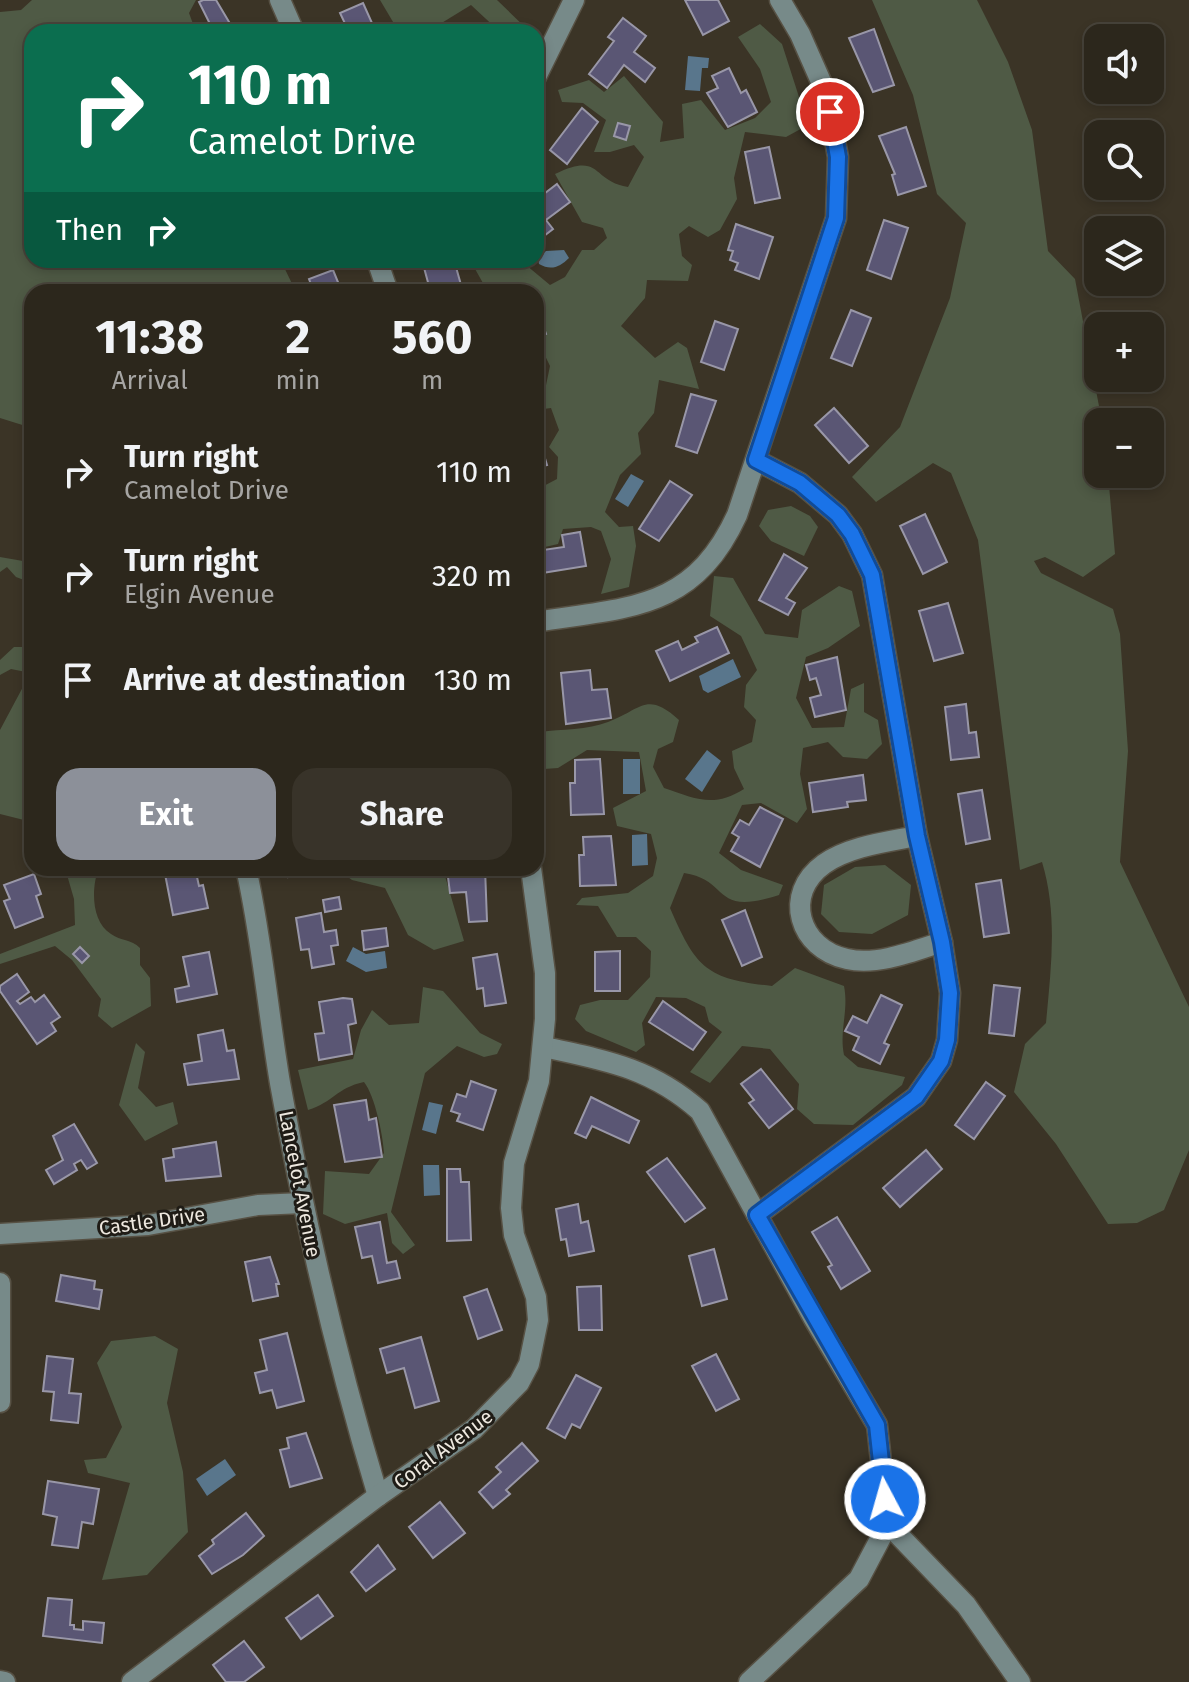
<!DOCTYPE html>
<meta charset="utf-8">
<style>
body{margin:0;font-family:"Fira Sans",sans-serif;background:#383329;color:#f1f3f6;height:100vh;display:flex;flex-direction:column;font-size:30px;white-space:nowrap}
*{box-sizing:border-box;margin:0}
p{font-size:26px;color:#a6a5a3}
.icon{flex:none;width:44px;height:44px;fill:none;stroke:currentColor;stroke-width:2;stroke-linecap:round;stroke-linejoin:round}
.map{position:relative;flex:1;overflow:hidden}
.side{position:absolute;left:24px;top:284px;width:520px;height:592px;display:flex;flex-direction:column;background:#2c271c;border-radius:24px;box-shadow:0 4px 12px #0003,0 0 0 2px #48443b}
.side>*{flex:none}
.hud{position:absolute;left:24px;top:24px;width:520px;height:244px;border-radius:24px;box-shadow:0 4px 12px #0003,0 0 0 2px #48443b;background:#0b6e4f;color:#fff;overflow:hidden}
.fabs{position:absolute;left:1084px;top:24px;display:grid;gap:16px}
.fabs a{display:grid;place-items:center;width:80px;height:80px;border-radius:16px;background:#2c271c;box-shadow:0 4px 12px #0003,0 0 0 2px #48443b;font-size:40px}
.pin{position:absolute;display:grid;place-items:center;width:68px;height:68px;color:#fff;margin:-34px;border:4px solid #fff;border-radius:50%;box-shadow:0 2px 8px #0007}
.me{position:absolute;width:88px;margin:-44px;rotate:354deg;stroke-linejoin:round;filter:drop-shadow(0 0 6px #0008)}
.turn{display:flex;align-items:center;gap:28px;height:168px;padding:0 32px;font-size:36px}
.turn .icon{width:104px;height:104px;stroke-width:2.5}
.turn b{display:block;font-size:56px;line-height:68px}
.then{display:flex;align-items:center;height:76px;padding:0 32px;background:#0003;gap:16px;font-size:30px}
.eta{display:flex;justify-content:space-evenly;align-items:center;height:136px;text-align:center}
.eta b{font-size:48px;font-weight:700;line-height:56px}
.button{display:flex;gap:16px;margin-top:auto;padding:16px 32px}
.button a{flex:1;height:92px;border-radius:24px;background:#8c9099;color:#fff;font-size:32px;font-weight:700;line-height:92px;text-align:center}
.button a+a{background:#383329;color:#f1f3f6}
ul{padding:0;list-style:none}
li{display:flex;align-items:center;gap:24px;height:104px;padding:0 32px}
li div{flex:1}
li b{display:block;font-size:30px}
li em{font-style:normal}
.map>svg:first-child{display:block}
</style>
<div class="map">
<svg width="1189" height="1682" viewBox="0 0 1189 1682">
<rect width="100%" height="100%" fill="#3b3426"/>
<g fill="#4f5a45">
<path d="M32,0H196L189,13L196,32H32V260H323L312,266L283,265L296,292H32V428L0,418V12L21,10Z"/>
<path d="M380,0H497L530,32H500L471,5L440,24L437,32H399Z"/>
<path d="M872,0H977L1008,62L1032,130L1048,251L1075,279L1102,422H1098V474H1108L1115,554L1083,577L1045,557L1034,561L1041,573L1113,609L1120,634L1128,751L1120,862L1189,1007V1150L1164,1210L1137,1223L1108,1224L1056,1144L1014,1092L1025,1044L1046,1023C1051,968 1058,915 1042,862L1020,870L978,540L951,473L933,463L876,502L852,477L900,427L950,298L966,223L937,194L913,95Z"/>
<path d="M760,24L782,44L808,125L786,137L745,132L734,178L737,199L720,230L708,237L689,226L679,234L682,256L692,265L688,281L647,280L645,298L621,326L655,358L678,342L687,348L699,389L659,380L654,413L638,433L641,454L620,475L605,512L619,527L633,526L636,546L629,587L601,594L611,559L601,531L591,527L563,529L558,544L536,549V490L557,479L558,457L549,447L559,430L551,408L536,410V395L545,390L550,366L536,337V292H488L470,260H520L550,285L565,277L582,250H594L607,238L603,228L582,222L555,174C602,151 591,181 628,187L644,157L634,145L610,152H594L606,120L583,103L562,102L558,90L589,80L604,92L624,76L663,122L660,142L684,138L682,104L701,100L725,130L755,118L771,102L760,69L738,37Z"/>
<path d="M791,506L810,516L818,527L804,556L771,541L759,526L768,510Z"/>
<path d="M32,555V583L16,577L7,567L0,572V557L23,561Z"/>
<path d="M714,576L733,578L765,634L798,638L802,610L839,586L852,591L860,626L828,648L806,657L796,698L812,728L844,727L851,689L864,683V712L878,720L882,744L867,759L843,757L828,742L803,748L800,774L807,809L797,823L761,803L742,805L719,853L741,870L783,885L779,895C711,917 731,880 684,873L670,908C696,968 706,979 772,986L795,968L844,986C849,1011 839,1030 844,1055L858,1067L905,1077L902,1085L853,1125L814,1124L797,1109L799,1084L770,1049L742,1046L710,1083L690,1072L722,1032L709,1022L705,1007L686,998L656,997L642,1023L645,1045L636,1052L586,1031L575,1019L580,1005L600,1000H628L650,977L651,951L636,937H617L598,906L576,905L582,898L628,893L653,876L657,858L651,834L617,826L613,808L646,791L639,752L587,750L558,768L544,769L540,732C561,729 588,730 608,722C641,710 646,690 679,720L673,742L658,749L653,767L664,788C696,799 714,808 744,789L734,768L732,751L752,742L756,720L744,707L746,685L757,670L741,636L710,616Z"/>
<path d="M14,647H32V827L24,820L0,814V730L24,685L26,672L11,669L0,675V660Z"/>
<path d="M885,865L911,885L908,915L872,934L839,932L821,914L824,885L855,867Z"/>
<path d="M65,868H99C91,887 91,922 111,934C121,941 131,939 140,948V965L150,978L151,1006L112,1028L98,1016L101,999L72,960L55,946L0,964V954L75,925L74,899Z"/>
<path d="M336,868H448L445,876L464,941L434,950L408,935L385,888L352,880Z"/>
<path d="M423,987L443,991L480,1033L502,1044L497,1054L484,1057L457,1046L425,1073L391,1212L415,1245L403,1254L392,1243L387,1213L345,1224L323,1214L325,1171L369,1174L384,1153C383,1135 375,1096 364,1082C336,1088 334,1102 308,1110L298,1070L353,1059L361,1030L372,1010L389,1025L419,1023Z"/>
<path d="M136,1043L145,1052L138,1088L156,1107L173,1102L178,1124L145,1141L119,1105Z"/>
<path d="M155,1336L178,1349L167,1403L183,1472L188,1532L147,1575L102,1580L130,1483L88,1473L84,1460L106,1458L122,1427L97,1363L111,1341Z"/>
</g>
<g fill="#59768c">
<path d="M688,56L709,58L708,68H702L700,91L685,90Z"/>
<path d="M564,250L569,258C560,267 551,271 539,264L538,259L546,251Z"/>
<path d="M631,474L644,481L628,507L615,499Z"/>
<path d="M733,659L741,677L708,693L703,690L699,676Z"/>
<path d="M707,750L721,761L702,792L685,779Z"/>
<rect x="623" y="759" width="17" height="35"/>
<path d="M647,834L648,865L632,866V835Z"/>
<path d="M353,947L366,954L385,951L387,968L366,972L346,961Z"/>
<path d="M429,1102L443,1105L436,1134L422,1130Z"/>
<path d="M423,1165H439L440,1195L424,1196Z"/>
<path d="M225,1459L236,1475L207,1496L196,1479Z"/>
</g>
<g fill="#5a5674" stroke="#9997a8" stroke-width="2">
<path d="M203,0H216L235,32H214L199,2Z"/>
<path d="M685,0H718L729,21L703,35Z"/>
<path d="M363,3L376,32H349L340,13Z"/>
<path d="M623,18L646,36L634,52L655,68L645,82L624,65L607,88L589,74L614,41L608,37Z"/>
<path d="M874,29L894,85L873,92L849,38Z"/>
<path d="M729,68L741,93L746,90L757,112L728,127L707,93L718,88L712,76Z"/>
<path d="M582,108L598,122L567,164L550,150Z"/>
<path d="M618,123L630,126L626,140L614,136Z"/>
<path d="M906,127L926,186L898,195L892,175L895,174L879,136Z"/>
<path d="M769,147L780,198L755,203L745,152Z"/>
<path d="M557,184L570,202L546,220L553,229L544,236L536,229V200Z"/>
<path d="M884,220L908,228L891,279L867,270Z"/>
<path d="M736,224L773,237L759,279L735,270L738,263L730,260L733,251L728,250Z"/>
<path d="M437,260H454L463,292H438L436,284L429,286L423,264Z"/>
<path d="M333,270L342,292H314L309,279Z"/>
<path d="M851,310L871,318L852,366L831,358Z"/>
<path d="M715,321L738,329L724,370L701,362Z"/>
<path d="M542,322L546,334L537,338L536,324Z"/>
<path d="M691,394L716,401L697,453L676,446Z"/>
<path d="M834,408L868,446L849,463L815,425Z"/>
<path d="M536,428L547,465L536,468Z"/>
<path d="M670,481L692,495L659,541L639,529Z"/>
<path d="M925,514L947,562L923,574L900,526Z"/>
<path d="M580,532L586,566L536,574V551L564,547L562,535Z"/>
<path d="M784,554L807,568L786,598L795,603L788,615L759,600Z"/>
<path d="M948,603L963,653L934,661L919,611Z"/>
<path d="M717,627L729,653L670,681L656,651L678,641L682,650L698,642L695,637Z"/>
<path d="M837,657L846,710L815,717L810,698L821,695L816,678L810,680L806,665Z"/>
<path d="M590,670L592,690L607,689L611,718L566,724L561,673Z"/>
<path d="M966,704L969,733L976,732L979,757L951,760L945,707Z"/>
<path d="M600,759L604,814L571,815L570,783H575V760Z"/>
<path d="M863,775L866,800L847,802L848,807L813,812L809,783Z"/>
<path d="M982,790L990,839L966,844L958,794Z"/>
<path d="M760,807L783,819L760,867L731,851L739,837L732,833L740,820L749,825Z"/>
<path d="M611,836L616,885L580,886L579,855H584L583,837Z"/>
<path d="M195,868L199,886L203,885L208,908L173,915L165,874Z"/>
<path d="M286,868H310L311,873L288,877Z"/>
<path d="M485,868L487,921L469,922L466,892L450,893L447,869Z"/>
<path d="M34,874L41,894L36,896L43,917L15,928L4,901L10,899L4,885Z"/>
<path d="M1001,880L1009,933L984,937L976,884Z"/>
<path d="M339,897L341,909L325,912L323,900Z"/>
<path d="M745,910L762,957L742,966L722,920Z"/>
<path d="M321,913L324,932L336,930L338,945L331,946L334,964L312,968L309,949L301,950L296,918Z"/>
<path d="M386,928L388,946L364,950L362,931Z"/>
<path d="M80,947L89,956L82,963L73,954Z"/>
<path d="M620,951V991H595V952Z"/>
<path d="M209,952L217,994L177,1002L175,989L189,986L183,957Z"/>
<path d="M497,954L506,1003L485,1006L483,988L477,989L473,958Z"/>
<path d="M17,974L29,992L17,1001L20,1004L31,997L35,1002L44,995L60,1017L51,1023L56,1031L37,1044L0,991V986Z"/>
<path d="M994,985L1020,988L1014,1036L989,1033Z"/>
<path d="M881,995L902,1005L884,1043L889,1045L880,1064L853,1050L859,1037L845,1031L853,1016L867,1023Z"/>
<path d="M343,998L352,999L356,1023L348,1025L352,1054L319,1060L315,1034L324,1033L319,1002Z"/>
<path d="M663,1001L706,1032L693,1050L649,1022Z"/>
<path d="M223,1030L227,1051L234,1050L239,1079L188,1085L184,1064L202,1061L198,1035Z"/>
<path d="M761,1069L793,1109L769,1128L749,1103L754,1100L741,1084Z"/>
<path d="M471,1081L496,1090L483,1130L457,1121L460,1114L451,1111L457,1094L466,1097Z"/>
<path d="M986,1082L1005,1096L974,1139L955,1125Z"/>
<path d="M591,1097L639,1121L629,1143L592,1126L586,1138L575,1133Z"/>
<path d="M366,1100L369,1120L376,1118L382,1157L345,1162L334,1105Z"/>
<path d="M74,1124L97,1163L87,1169L81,1160L74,1164L77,1170L54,1184L46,1170L63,1160L53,1136Z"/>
<path d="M216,1142L221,1176L166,1181L163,1159L174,1157L173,1149Z"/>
<path d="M926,1150L942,1169L900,1207L883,1188Z"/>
<path d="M667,1158L705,1208L685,1222L647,1172Z"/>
<path d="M447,1169H460L461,1182H469L471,1240L447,1241Z"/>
<path d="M578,1204L581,1223L588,1221L594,1251L569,1256L566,1239L561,1240L556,1209Z"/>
<path d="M837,1217L870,1271L841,1289L828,1267L832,1265L812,1232Z"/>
<path d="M380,1222L387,1263L396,1261L400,1278L378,1283L372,1256L362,1258L355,1227Z"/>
<path d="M714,1249L727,1299L702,1306L689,1256Z"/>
<path d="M270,1257L279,1284H276L278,1296L253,1301L245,1262Z"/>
<path d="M61,1275L95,1281L94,1289L102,1290L99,1309L56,1301Z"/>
<path d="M601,1286L602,1330H579L577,1287Z"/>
<path d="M487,1289L502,1330L478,1339L464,1297Z"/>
<path d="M287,1333L304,1401L277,1408L272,1390L260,1393L255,1373L267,1370L260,1340Z"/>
<path d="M421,1337L439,1401L415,1408L404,1368L387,1373L380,1349Z"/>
<path d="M716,1354L739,1399L716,1411L692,1366Z"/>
<path d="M47,1356L73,1359L69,1393L81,1394L78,1423L51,1420L54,1392L43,1391Z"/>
<path d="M576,1375L601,1388L580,1428L572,1424L565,1438L547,1428Z"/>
<path d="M306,1433L322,1478L290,1487L280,1450L289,1448L287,1438Z"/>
<path d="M522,1443L538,1461L506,1490L510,1494L493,1508L479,1492L501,1472L496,1467Z"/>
<path d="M48,1481L99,1489L93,1524L82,1522L78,1548L52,1545L57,1517L43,1514Z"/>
<path d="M440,1502L465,1533L433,1558L409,1527Z"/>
<path d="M246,1513L264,1536L243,1555L212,1574L199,1556L214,1544L212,1540Z"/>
<path d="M378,1545L395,1569L366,1591L351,1572Z"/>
<path d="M318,1595L333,1616L301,1639L286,1618Z"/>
<path d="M48,1598L72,1600L70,1625H74V1629L83,1630V1621L104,1623L102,1643L43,1636Z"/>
<path d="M244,1641L264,1667L244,1682H226L213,1665Z"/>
</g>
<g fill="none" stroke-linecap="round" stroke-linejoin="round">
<g stroke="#575144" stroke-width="23">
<g id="minor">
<path d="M280,0L294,32"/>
<path d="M536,77L574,0"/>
<path d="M377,260L388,292"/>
<path d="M756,460L800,483L838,515L852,534L872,575L917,836L942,942L950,993L947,1040L941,1061L916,1097L757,1215"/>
<path d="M536,622C628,607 693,611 737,515L836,218L838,157L826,93L800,34L780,0"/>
<path d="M917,836C887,842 850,846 824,864C782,894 799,949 847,959C877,966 914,951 942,942"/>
<path d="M246,868C262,939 268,1012 280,1083C305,1223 337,1360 378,1496"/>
<path d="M544,1047C605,1060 652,1068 700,1111L814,1319L877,1425L888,1524L859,1579L749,1682"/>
<path d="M0,1234L148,1225L258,1205L303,1203"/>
<path d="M0,1283V1402"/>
<path d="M888,1524L966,1605L1020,1682"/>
<path d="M0,1681L5,1682"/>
<path d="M132,1682L378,1496L474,1429L519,1383L529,1364L538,1320L536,1297L514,1235L511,1208L514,1163L539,1081L545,1019V973L531,868"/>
</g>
</g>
<use href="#minor" stroke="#778a89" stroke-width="20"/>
</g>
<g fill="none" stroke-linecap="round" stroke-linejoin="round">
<g stroke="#114b97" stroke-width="20">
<path id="route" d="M830,112L838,157L836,218L756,460L800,483L838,515L852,534L872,575L917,836L942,942L950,993L947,1040L941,1061L916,1097L757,1215L877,1425L885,1499"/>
</g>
<use href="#route" stroke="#1a73e8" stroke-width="14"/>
</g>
<g text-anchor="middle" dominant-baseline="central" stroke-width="6" stroke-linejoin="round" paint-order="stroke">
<g font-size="20" fill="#ede8df" stroke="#1f1c16">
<text transform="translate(300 1184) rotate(79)">Lancelot Avenue</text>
<text transform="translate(152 1221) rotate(-8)">Castle Drive</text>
<text transform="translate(443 1449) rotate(-37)">Coral Avenue</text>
</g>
</g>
</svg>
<div class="fabs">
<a><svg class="icon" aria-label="sound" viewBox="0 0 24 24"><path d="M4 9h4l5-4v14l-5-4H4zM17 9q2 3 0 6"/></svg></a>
<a><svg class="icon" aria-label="search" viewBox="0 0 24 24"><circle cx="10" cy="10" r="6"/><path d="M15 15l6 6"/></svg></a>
<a><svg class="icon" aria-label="layers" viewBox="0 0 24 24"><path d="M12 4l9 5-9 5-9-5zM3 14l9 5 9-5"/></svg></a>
<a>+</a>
<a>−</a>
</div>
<div class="pin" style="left:830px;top:112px;background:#d93025"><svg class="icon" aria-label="arrive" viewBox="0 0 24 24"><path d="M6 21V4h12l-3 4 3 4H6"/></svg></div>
<svg class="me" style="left:885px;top:1499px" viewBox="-20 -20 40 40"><circle r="17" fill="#1a73e8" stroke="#fff" stroke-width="3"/><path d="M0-11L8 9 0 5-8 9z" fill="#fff"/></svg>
<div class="hud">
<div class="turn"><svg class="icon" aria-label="right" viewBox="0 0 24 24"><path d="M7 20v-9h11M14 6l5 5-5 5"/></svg><div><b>110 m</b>Camelot Drive</div></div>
<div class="then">Then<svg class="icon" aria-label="right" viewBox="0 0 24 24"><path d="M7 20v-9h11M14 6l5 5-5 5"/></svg></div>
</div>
<section class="side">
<div class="eta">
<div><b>11:38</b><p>Arrival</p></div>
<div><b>2</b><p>min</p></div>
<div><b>560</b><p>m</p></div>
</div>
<ul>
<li><svg class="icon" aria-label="right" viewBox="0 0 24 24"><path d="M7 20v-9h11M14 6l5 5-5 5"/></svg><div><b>Turn right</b><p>Camelot Drive</p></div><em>110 m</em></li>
<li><svg class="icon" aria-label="right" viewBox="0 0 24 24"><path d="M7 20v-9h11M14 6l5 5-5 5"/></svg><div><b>Turn right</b><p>Elgin Avenue</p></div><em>320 m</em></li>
<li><svg class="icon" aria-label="arrive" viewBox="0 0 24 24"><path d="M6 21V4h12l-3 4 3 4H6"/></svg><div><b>Arrive at destination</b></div><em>130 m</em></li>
</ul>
<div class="button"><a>Exit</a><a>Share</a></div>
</section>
</div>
